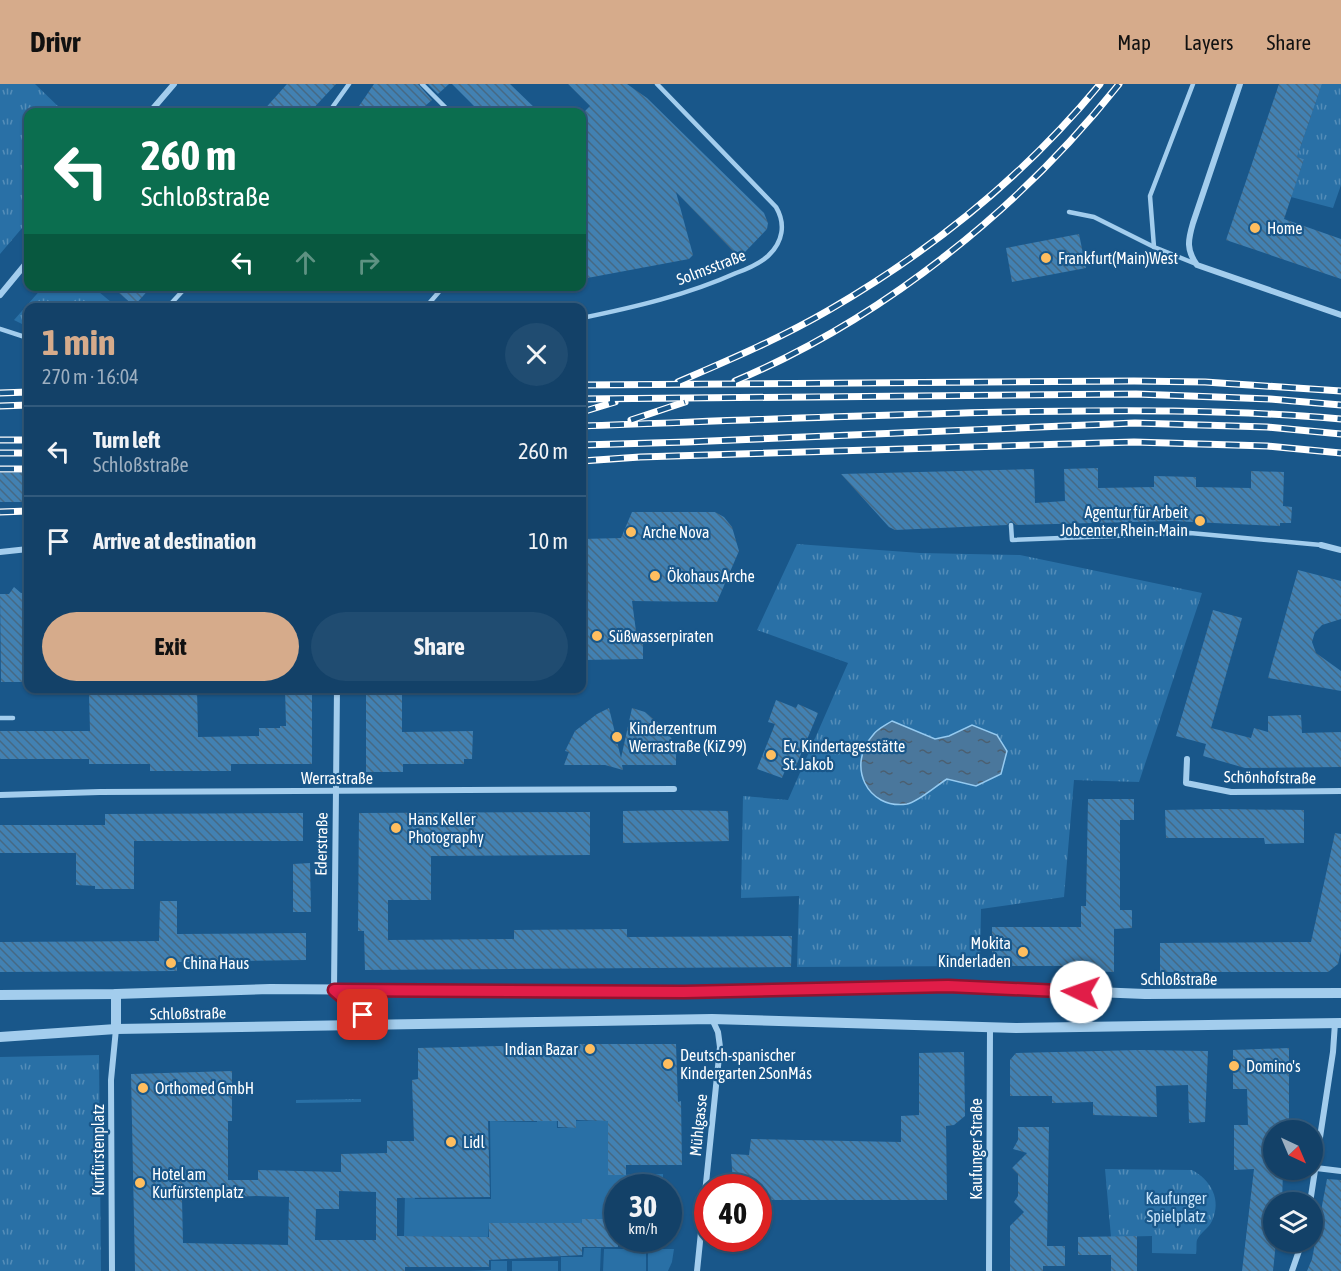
<!DOCTYPE html>
<meta charset="utf-8">
<style>
body{margin:0;font-family:"Asap Condensed",sans-serif;background:#204c71;color:#f1f3f6;height:100vh;display:flex;flex-direction:column;font-size:22px;white-space:nowrap}
*{box-sizing:border-box;margin:0}
p{font-size:20px;color:#9dafc0}
.icon{flex:none;width:33px;height:33px;fill:none;stroke:currentColor;stroke-width:2;stroke-linecap:round;stroke-linejoin:round}
.map{position:relative;flex:1;overflow:hidden}
.panel{position:absolute;left:24px;top:219px;width:562px;height:390px;display:flex;flex-direction:column;background:#134168;border-radius:12px;box-shadow:0 2px 4px #0004,0 0 0 2px #325a7c}
.panel>*{flex:none}
.top-card{position:absolute;left:24px;top:24px;width:562px;height:183px;border-radius:12px;box-shadow:0 2px 4px #0004,0 0 0 2px #325a7c;background:#0b6e4f;color:#fff;overflow:hidden}
.needle{width:39px;rotate:136deg}
.buttons{position:absolute;left:1263px;top:1036px;display:grid;gap:12px}
.buttons a{display:grid;place-items:center;width:60px;height:60px;border-radius:50%;background:#134168;box-shadow:0 2px 4px #0004,0 0 0 2px #325a7c;font-size:30px}
.speed{position:absolute;left:604px;top:1090px;display:flex;gap:12px;font-size:30px;font-weight:700;text-align:center}
.speed>*{display:grid;place-content:center;width:78px;height:78px;border-radius:50%;background:#134168;box-shadow:0 2px 4px #0004,0 0 0 2px #325a7c;line-height:1}
.speed small{font-size:15px;font-weight:400}
.speed .limit{border:9px solid #d22;background:#fff;color:#111}
.pin{position:absolute;display:grid;place-items:center;width:51px;height:51px;color:#fff;margin:-26px;border-radius:12px;box-shadow:0 3px 9px #0006}
.me{position:absolute;width:66px;margin:-33px;rotate:273deg;stroke-linejoin:round;filter:drop-shadow(0 0 4px #0008)}
.turn{display:flex;align-items:center;gap:21px;height:126px;padding:0 18px;font-size:27px}
.turn .icon{width:78px;height:78px;stroke-width:2.5}
.turn b{display:block;font-size:42px;line-height:51px}
.lanes{display:flex;align-items:center;height:57px;padding:0 18px;background:#0003;justify-content:center;gap:30px;direction:ltr}
.lanes .off{opacity:.35}
.round{display:grid;place-items:center;flex:none;width:63px;height:63px;border-radius:32px;background:#204c71}
.summary{display:flex;align-items:center;justify-content:space-between;height:102px;padding:0 18px}
h1{font-size:36px;font-weight:700;line-height:45px;color:#d6ab8b}
.cta{display:flex;gap:12px;margin-top:auto;padding:12px 18px}
.cta a{flex:1;height:69px;border-radius:36px;background:#d6ab8b;color:#111;font-size:24px;font-weight:700;line-height:69px;text-align:center}
.cta a+a{background:#204c71;color:#f1f3f6}
ul{padding:0;list-style:none}
li{display:flex;align-items:center;gap:18px;height:90px;padding:0 18px;border-top:2px solid #325a7c}
li div{flex:1}
li b{display:block;font-size:22px}
li em{font-style:normal}
header{display:flex;align-items:center;gap:36px;box-sizing:border-box;height:84px;padding:0 30px;background:#d6ab8b;color:#111}
header strong{font-size:28px}
nav{display:flex;gap:33px;margin-inline-start:auto;font-size:21px}
.map>svg:first-child{display:block}
</style>
<header>
<strong>Drivr</strong>
<nav><a>Map</a><a>Layers</a><a>Share</a></nav>
</header>
<div class="map">
<svg width="1341" height="1187" viewBox="0 0 1341 1187">
<defs>
<pattern id="grass-tufts" width="24" height="20" patternUnits="userSpaceOnUse" patternTransform="scale(1.5)"><rect width="24" height="20" fill="#2970a6"/><path d="M3 7l-1-3M5 7V3M7 7l1-3M15 17l-1-3M17 17v-4M19 17l1-3" fill="none" stroke="#548db8"/></pattern>
<pattern id="water-ripples" width="26" height="14" patternUnits="userSpaceOnUse" patternTransform="scale(1.5)"><rect width="26" height="14" fill="#4a779c"/><path d="M2 4q2-2 4 0t4 0M15 11q2-2 4 0t4 0" fill="none" stroke="#4b5f70"/></pattern>
<pattern id="building-back-hatch" width="6" height="6" patternUnits="userSpaceOnUse" patternTransform="scale(1.5)"><rect width="6" height="6" fill="#4281b2"/><path d="M-1 5l2 2M0 0l6 6M5-1l2 2" fill="none" stroke="#466984"/></pattern>
</defs>
<rect width="100%" height="100%" fill="#19578a"/>
<g fill="url(#grass-tufts)">
<path d="M0,0H35L64,28H28V137L0,170Z"/>
<path d="M1322,0H1341V101L1333,124L1291,113L1304,75L1297,73Z"/>
<path d="M43,203H93L117,223L28,224V243L14,236Z"/>
<path d="M797,460L920,469L1020,471L1202,509L1139,698L1074,696L1064,813L981,825L980,882L797,883L799,812L741,814L743,712L788,716L848,579L757,546Z"/>
<path d="M99,971L101,1187H0V973Z"/>
<path d="M361,1015V1018L296,1019V1016Z"/>
<path d="M1105,1085L1192,1086C1211,1096 1222,1116 1212,1137C1209,1144 1200,1149 1197,1156C1196,1159 1197,1166 1196,1170L1152,1169V1152L1111,1153Z"/>
</g>
<g fill="#2970a6">
<path d="M538,990L556,994L557,1044H576V1037H608V1091L663,1090V1104H618V1135H582V1139L489,1140L488,1153L404,1152L405,1109H414L415,1115H491L490,1037L537,1038Z"/>
<path d="M584,1164H601L600,1187H561V1173H583Z"/>
<path d="M604,1165H646V1187H603Z"/>
<path d="M648,1165H674L672,1178L668,1187H648Z"/>
<path d="M491,1177H507V1187H468L491,1186Z"/>
<rect x="512" y="1177" width="46" height="10"/>
</g>
<path fill="url(#water-ripples)" stroke="#95caf0" stroke-width="1.5" d="M892,637L935,655L949,652L972,641L997,651L1007,667L1001,690L976,702L947,695C937,701 918,718 907,720C867,726 846,681 873,651C877,645 886,641 892,637Z"/>
<g fill="url(#building-back-hatch)" fill-rule="evenodd">
<path d="M287,0H336L310,28H262Z"/>
<path d="M374,0H418L432,16L418,28H355Z"/>
<path d="M428,0H449L438,10Z"/>
<path d="M452,0H510L539,28H480Z"/>
<path d="M568,0H627L647,14L764,129L768,139L767,145L745,168H734L676,108L693,171L689,175L582,195V30L590,22Z"/>
<path d="M1279,0H1322L1297,73L1304,75L1284,135L1341,155V195L1226,156Z"/>
<path d="M1079,150L1086,184L1012,198L1006,164Z"/>
<path d="M111,202H152L134,222Z"/>
<path d="M1098,384V404L1154,403V392L1196,393V403L1251,404V387L1284,388L1283,422L1292,423L1291,439H1280V442L1172,437L1016,441L1011,437L1007,441L895,446L889,443L841,390L1034,385L1035,419L1065,417L1064,385Z"/>
<rect x="0" y="389" width="28" height="29"/>
<path d="M632,428H715L724,433L732,443L739,467L717,518L632,517L636,547H643V575L582,576V455L621,454Z"/>
<path d="M1298,486L1341,497V535L1322,541L1315,548L1312,558L1316,569L1341,587V607L1268,594Z"/>
<path d="M14,503L21,509H28V598H1L0,510H9Z"/>
<path d="M1213,526L1242,534L1211,644L1251,654L1254,644L1268,648V632L1301,631L1302,649L1341,648V683L1245,684L1203,672L1206,660L1176,652Z"/>
<path d="M129,604H197L198,653L259,652V644H280V642H286L285,604H312V680H231V687H150V680H89V675H0V647H90L89,611L129,610Z"/>
<path d="M366,604H402V648L473,647L472,675H464V680H403V688H366Z"/>
<path d="M776,616L796,624L798,620L818,629L796,682L788,679L782,694L757,685L775,640L768,638Z"/>
<path d="M609,624L621,674L632,624L645,628L664,644L672,655L676,667V681H622L623,686L605,681H564L569,668L565,667L575,647L597,630Z"/>
<path d="M1088,715H1134V736H1120V826H1132V844L1114,845V888L1081,887V882H992V843H1081V822H1086Z"/>
<path d="M1216,725L1304,726V759L1265,760L1264,754H1166L1165,726Z"/>
<path d="M677,726L728,727L729,757L623,759V727Z"/>
<path d="M590,728V771L431,772V816H388V856L514,855V846L627,845V853L792,852L791,883L365,886L364,847H358L359,729Z"/>
<path d="M303,729V757H134V805H95V802L76,801V769H0V741H105V730Z"/>
<path d="M1335,749L1341,750V867L1338,880L1328,888H1160V859L1311,858Z"/>
<path d="M310,779L311,828H293V780Z"/>
<path d="M160,817H177V850L306,849V876L177,878V887L0,888V858L159,857Z"/>
<path d="M575,960H676L678,1018L681,1017L682,1081H626V1091H608V1037L576,1036V1044L558,1043V1037H488L490,1113L397,1114V1152L489,1153V1139H582V1135H618V1163H582V1171L489,1176V1183H405V1187H135L131,990L232,987V1037H228V1096H258V1086L341,1088V1070L387,1069V1057H414L412,996L418,995V964ZM339,1107L376,1108V1156H315L316,1125H339ZM257,1112L289,1113L288,1161L183,1159L182,1115Z"/>
<path d="M1289,964V1047H1274V1086H1283L1282,1119H1274V1158H1276L1273,1187H1242L1254,1085L1234,1086V1041H1248L1247,1005H1233V966Z"/>
<path d="M1139,966L1208,967L1205,1038L1189,1039L1188,1001L1156,1002L1157,1033L1093,1031V1018L1052,1019V1012H1010V976L1016,969Z"/>
<path d="M964,968L965,1032L954,1041L946,1042L947,1116H759V1104H750L749,1097L733,1098L731,1070L749,1071L751,1055L901,1058V1032L919,1031V969Z"/>
<path d="M1018,1043H1049L1047,1162H1065V1182H1043V1187H1010V1142L1024,1128L1014,1118L1018,1112V1090L1012,1084L1027,1069L1013,1065L1018,1056Z"/>
<path d="M1327,1095L1341,1096V1187H1307L1312,1175Z"/>
<path d="M1137,1152V1187H1111V1171H1078V1153Z"/>
</g>
<g fill="none" stroke-linecap="round" stroke-linejoin="round">
<g stroke="#a3cded" stroke-width="4.5">
<path d="M422,0L450,28"/>
<path d="M1193,0L1150,112L1154,163L1196,180"/>
<path d="M329,28L349,0"/>
<path d="M1069,128L1094,133L1154,163"/>
<path d="M167,224L187,202"/>
<path d="M425,224L444,202"/>
<path d="M582,234C635,223 687,211 736,189C747,185 759,180 768,172C783,158 786,140 776,123L657,0"/>
<path d="M0,245L28,254"/>
<path d="M1011,441L1012,456L1190,449L1321,461"/>
<path d="M0,634H13"/>
</g>
<g stroke="#a3cded" stroke-width="6">
<path d="M1240,0L1193,139C1188,156 1186,166 1197,181L1341,231"/>
<path d="M150,28L174,0"/>
<path d="M0,211L28,177"/>
<path d="M1321,461L1341,466"/>
<path d="M0,468L28,465"/>
<path d="M337,604L334,906L374,939"/>
<path d="M1187,675L1186,699L1231,708L1341,707"/>
<path d="M0,711L100,708L674,705"/>
<path d="M1316,1084L1341,1087"/>
<path d="M1310,1119L1333,968L1335,939"/>
<path d="M112,1187L111,996L116,945"/>
<path d="M697,1187L720,963L718,948L712,935"/>
<path d="M989,1187L990,944"/>
<path d="M1292,1187L1302,1158"/>
</g>
<g stroke="#a3cded" stroke-width="10">
<path d="M0,911L116,910L270,905L684,908L948,902L1145,910L1341,909"/>
<path d="M116,945V910"/>
<path d="M0,953L116,945L712,935L1016,944L1341,939"/>
</g>
<g stroke="#fff" stroke-width="7">
<g id="rail">
<path d="M735,297C882,235 1020,125 1119,0"/>
<path d="M678,298C729,276 781,254 829,226C931,167 1025,91 1100,0"/>
<path d="M582,301L1134,297L1205,298L1341,307"/>
<path d="M0,309L28,308"/>
<path d="M582,315L1136,310L1270,315L1341,321"/>
<path d="M0,322L28,321"/>
<path d="M582,328L615,318"/>
<path d="M631,336L685,318"/>
<path d="M582,342C723,337 864,331 1005,328C1117,326 1229,325 1341,335"/>
<path d="M0,356H28"/>
<path d="M582,361L687,358L1135,339L1267,343L1341,350"/>
<path d="M0,369H28"/>
<path d="M582,377L640,373L1134,358L1267,362L1341,369"/>
<path d="M0,385H28"/>
<path d="M0,428L28,427"/>
</g>
</g>
<use href="#rail" stroke="#19578a" stroke-width="4.5" stroke-dasharray="14" stroke-linecap="butt"/>
</g>
<g fill="none" stroke-linecap="round" stroke-linejoin="round">
<g stroke="#92132f" stroke-width="15">
<path id="route" d="M363,931L334,906L684,908L948,902L1081,908"/>
</g>
<use href="#route" stroke="#e11d48" stroke-width="10"/>
</g>
<g fill="#ffbe5f" stroke="#19578a" stroke-width="2">
<circle cx="1255" cy="144" r="6"/>
<circle cx="1046" cy="174" r="6"/>
<circle cx="1200" cy="437" r="6"/>
<circle cx="631" cy="448" r="6"/>
<circle cx="655" cy="492" r="6"/>
<circle cx="597" cy="552" r="6"/>
<circle cx="617" cy="653" r="6"/>
<circle cx="771" cy="671" r="6"/>
<circle cx="396" cy="744" r="6"/>
<circle cx="1023" cy="868" r="6"/>
<circle cx="171" cy="879" r="6"/>
<circle cx="590" cy="965" r="6"/>
<circle cx="668" cy="980" r="6"/>
<circle cx="1234" cy="982" r="6"/>
<circle cx="143" cy="1004" r="6"/>
<circle cx="451" cy="1058" r="6"/>
<circle cx="140" cy="1099" r="6"/>
</g>
<g text-anchor="middle" dominant-baseline="central" stroke-width="4.5" stroke-linejoin="round" paint-order="stroke">
<g font-size="16" fill="#fff" stroke="#19578a" text-anchor="start">
<text x="1267" y="144">Home</text>
<text x="1058" y="174">Frankfurt(Main)West</text>
<text x="1188" y="428" text-anchor="end">Agentur für Arbeit<tspan x="1188" dy="18">Jobcenter Rhein-Main</tspan></text>
<text x="643" y="448">Arche Nova</text>
<text x="667" y="492">Ökohaus Arche</text>
<text x="609" y="552">Süßwasserpiraten</text>
<text x="629" y="644">Kinderzentrum<tspan x="629" dy="18">Werrastraße (KiZ 99)</tspan></text>
<text x="783" y="662">Ev. Kindertagesstätte<tspan x="783" dy="18">St. Jakob</tspan></text>
<text x="408" y="735">Hans Keller<tspan x="408" dy="18">Photography</tspan></text>
<text x="1011" y="859" text-anchor="end">Mokita<tspan x="1011" dy="18">Kinderladen</tspan></text>
<text x="183" y="879">China Haus</text>
<text x="578" y="965" text-anchor="end">Indian Bazar</text>
<text x="680" y="971">Deutsch-spanischer<tspan x="680" dy="18">Kindergarten 2SonMás</tspan></text>
<text x="1246" y="982">Domino's</text>
<text x="155" y="1004">Orthomed GmbH</text>
<text x="463" y="1058">Lidl</text>
<text x="152" y="1090">Hotel am<tspan x="152" dy="18">Kurfürstenplatz</tspan></text>
</g>
<g font-size="16" fill="#fff" stroke="#19578a">
<text transform="translate(711 183) rotate(-21)">Solmsstraße</text>
<text transform="translate(1270 693) rotate(1)">Schönhofstraße</text>
<text x="337" y="694">Werrastraße</text>
<text transform="translate(321 760) rotate(-89)">Ederstraße</text>
<text x="1179" y="895">Schloßstraße</text>
<text transform="translate(188 929) rotate(-1)">Schloßstraße</text>
<text transform="translate(698 1041) rotate(-84)">Mühlgasse</text>
<text transform="translate(976 1065) rotate(-90)">Kaufunger Straße</text>
<text transform="translate(98 1066) rotate(-90)">Kurfürstenplatz</text>
</g>
<g font-size="16" fill="#c8e4fa" stroke="#19578a">
<text x="1176" y="1114">Kaufunger<tspan x="1176" dy="18">Spielplatz</tspan></text>
</g>
</g>
</svg>
<div class="buttons">
<a><svg class="needle" viewBox="-14 -14 28 28"><path d="M0-13l5 13h-10z" fill="#e53935"/><path d="M0 13l5-13h-10z" fill="#9dafc0"/></svg></a>
<a><svg class="icon" aria-label="layers" viewBox="0 0 24 24"><path d="M12 4l9 5-9 5-9-5zM3 14l9 5 9-5"/></svg></a>
</div>
<div class="speed"><div>30<small>km/h</small></div><div class="limit">40</div></div>
<div class="pin" style="left:363px;top:931px;background:#d93025"><svg class="icon" aria-label="arrive" viewBox="0 0 24 24"><path d="M6 21V4h12l-3 4 3 4H6"/></svg></div>
<svg class="me" style="left:1081px;top:908px" viewBox="-20 -20 40 40"><circle r="19" fill="#fff"/><path d="M0-13L10 11 0 6-10 11z" fill="#e11d48"/></svg>
<div class="top-card">
<div class="turn"><svg class="icon" aria-label="left" viewBox="0 0 24 24"><path d="M17 20v-9H6M10 6l-5 5 5 5"/></svg><div><b>260 m</b>Schloßstraße</div></div>
<div class="lanes"><svg class="icon" aria-label="left" viewBox="0 0 24 24"><path d="M17 20v-9H6M10 6l-5 5 5 5"/></svg><svg class="icon off" aria-label="ahead" viewBox="0 0 24 24"><path d="M12 20V5M6 11l6-6 6 6"/></svg><svg class="icon off" aria-label="right" viewBox="0 0 24 24"><path d="M7 20v-9h11M14 6l5 5-5 5"/></svg></div>
</div>
<section class="panel">
<div class="summary"><div><h1>1 min</h1><p>270 m · 16:04</p></div><a class="round"><svg class="icon" aria-label="close" viewBox="0 0 24 24"><path d="M6 6l12 12M18 6L6 18"/></svg></a></div>
<ul>
<li><svg class="icon" aria-label="left" viewBox="0 0 24 24"><path d="M17 20v-9H6M10 6l-5 5 5 5"/></svg><div><b>Turn left</b><p>Schloßstraße</p></div><em>260 m</em></li>
<li><svg class="icon" aria-label="arrive" viewBox="0 0 24 24"><path d="M6 21V4h12l-3 4 3 4H6"/></svg><div><b>Arrive at destination</b></div><em>10 m</em></li>
</ul>
<div class="cta"><a>Exit</a><a>Share</a></div>
</section>
</div>
